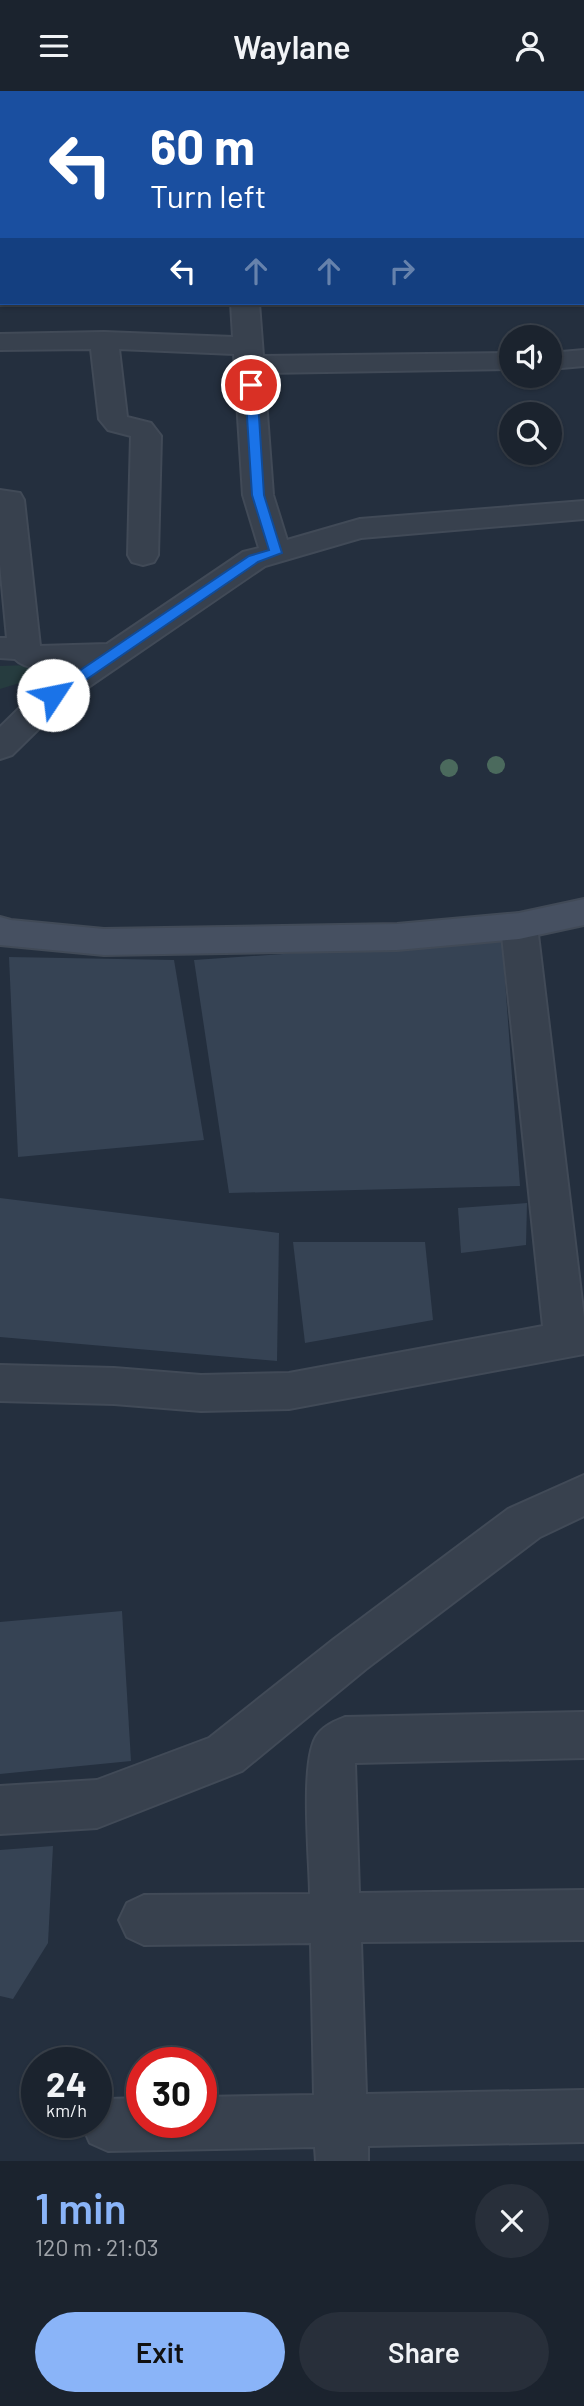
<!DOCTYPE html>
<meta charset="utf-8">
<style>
body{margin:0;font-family:Barlow,sans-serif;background:#282f3a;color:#f1f3f6;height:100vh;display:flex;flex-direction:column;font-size:26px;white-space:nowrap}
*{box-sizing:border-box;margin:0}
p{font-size:23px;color:#a0a4aa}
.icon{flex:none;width:38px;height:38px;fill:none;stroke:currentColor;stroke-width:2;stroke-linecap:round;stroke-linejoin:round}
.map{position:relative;height:2070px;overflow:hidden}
.drawer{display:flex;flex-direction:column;background:#1b232e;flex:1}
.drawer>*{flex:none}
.guide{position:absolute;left:0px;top:0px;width:584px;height:214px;box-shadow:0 2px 5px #0004,0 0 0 2px #39404a;background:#1a4fa0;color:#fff;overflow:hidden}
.buttons{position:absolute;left:499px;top:234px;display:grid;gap:14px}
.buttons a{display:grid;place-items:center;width:63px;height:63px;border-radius:50%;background:#1b232e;box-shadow:0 2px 5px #0004,0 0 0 2px #39404a;font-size:35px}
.speed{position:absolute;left:21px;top:1956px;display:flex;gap:14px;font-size:35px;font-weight:700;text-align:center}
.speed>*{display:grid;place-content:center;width:91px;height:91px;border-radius:50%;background:#1b232e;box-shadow:0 2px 5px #0004,0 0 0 2px #39404a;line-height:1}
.speed small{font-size:18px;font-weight:400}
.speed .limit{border:10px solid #d22;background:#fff;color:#111}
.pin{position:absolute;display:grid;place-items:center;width:60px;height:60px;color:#fff;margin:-30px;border:4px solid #fff;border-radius:50%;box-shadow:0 2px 7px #0007}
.me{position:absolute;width:77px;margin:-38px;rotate:56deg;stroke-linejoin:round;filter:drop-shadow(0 0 5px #0008)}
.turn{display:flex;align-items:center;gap:24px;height:147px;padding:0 35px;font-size:32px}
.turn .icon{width:91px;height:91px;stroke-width:2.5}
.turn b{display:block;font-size:49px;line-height:60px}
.lanes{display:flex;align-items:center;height:66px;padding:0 35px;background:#0003;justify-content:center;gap:35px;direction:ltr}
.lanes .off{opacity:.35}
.round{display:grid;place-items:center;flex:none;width:74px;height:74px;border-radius:37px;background:#282f3a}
.summary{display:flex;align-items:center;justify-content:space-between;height:119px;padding:0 35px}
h1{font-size:42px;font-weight:600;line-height:52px;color:#8ab4f8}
.button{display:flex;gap:14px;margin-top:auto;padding:14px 35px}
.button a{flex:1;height:80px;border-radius:42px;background:#8ab4f8;color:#111;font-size:28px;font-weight:600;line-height:80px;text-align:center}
.button a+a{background:#282f3a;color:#f1f3f6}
header{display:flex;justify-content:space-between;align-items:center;height:91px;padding:0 35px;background:#1b232e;font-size:32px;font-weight:600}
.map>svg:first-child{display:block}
</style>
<header><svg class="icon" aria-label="menu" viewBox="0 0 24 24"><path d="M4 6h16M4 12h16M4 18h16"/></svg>Waylane<svg class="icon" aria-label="person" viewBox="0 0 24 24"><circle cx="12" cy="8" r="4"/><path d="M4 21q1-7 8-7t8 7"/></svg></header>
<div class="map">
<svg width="584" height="2070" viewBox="0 0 584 2070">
<rect width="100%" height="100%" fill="#242f3e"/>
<path fill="#263c3f" d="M84,572L0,598V575Z"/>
<g fill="#364354">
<path d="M502,848L520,1095L229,1102L194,869Z"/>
<path d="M9,866L174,869L204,1049L18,1066Z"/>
<path d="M0,1107L279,1142L277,1270L0,1246Z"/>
<path d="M527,1112L526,1154L461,1162L458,1117Z"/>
<path d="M293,1151H425L433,1229L305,1252Z"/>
<path d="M122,1520L131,1670L0,1683V1531Z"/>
<path d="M53,1755L48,1852L13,1908L0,1905V1759Z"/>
</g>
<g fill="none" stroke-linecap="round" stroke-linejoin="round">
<g stroke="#414a57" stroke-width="4">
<g id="street">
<rect x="230" y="0" width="24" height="2"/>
<rect x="583" y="23" width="1" height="14"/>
<rect x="583" y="124" width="1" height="16"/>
<path d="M231,212H259L263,265L511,262V278L264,282L273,404L287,449L360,428L584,410V428L361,447L265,475L65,612L12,664L0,668V636L41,596L73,575C55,576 29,582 15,568L0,567V547H7L0,473V399L20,402L24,409L40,555L107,553L243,461L259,457L243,404L234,263L119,258L127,326L151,332L161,345L158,464L154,471L143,474L132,471L128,464L131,345L108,339L99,328L91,258L0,259V243L104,241L233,246Z"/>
<path d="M584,259V275L550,278V262Z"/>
<path d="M519,822L532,826L537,835L584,1227V1263L289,1318L201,1320L114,1313L0,1310V1274L114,1277L201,1284L289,1282L543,1235L501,835L506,826Z"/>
<path d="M584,1384V1425L540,1446L366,1578L242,1680L97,1737L0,1743V1695L97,1689L209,1647L334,1548L508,1418Z"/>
<path d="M584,1621V1667L355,1672L359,1802L584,1799V1849L361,1851L366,2003L584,1999V2051L368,2055V2070H316L315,2056L108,2060L90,2052L82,2034L96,2032V2013L108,2008L142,2007V2032H201V2006L314,2004L311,1852L144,1854L127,1846L119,1829L127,1812L144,1804L310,1803C310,1770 299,1665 318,1643C325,1634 335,1630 345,1626Z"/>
</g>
</g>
<g stroke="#414a57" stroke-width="4">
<path id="secondary" d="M584,808V834L519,848L397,859L104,864L0,854V826L11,829L104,838L397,833L519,822Z"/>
</g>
<use href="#street" fill="#38414e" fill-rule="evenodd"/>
<use href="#secondary" fill="#465061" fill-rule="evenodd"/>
</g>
<g fill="#4b6a5d">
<circle cx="496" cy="674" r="9"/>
<circle cx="449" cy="677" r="9"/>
</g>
<path fill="#1a73e8" stroke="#114b97" stroke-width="2" d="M251,291L257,294L264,404L282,462L258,471L58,608H48V601L249,465L269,459L252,404L245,294Z"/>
</svg>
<div class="buttons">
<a><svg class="icon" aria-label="sound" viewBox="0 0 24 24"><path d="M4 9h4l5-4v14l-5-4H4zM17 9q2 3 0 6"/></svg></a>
<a><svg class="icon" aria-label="search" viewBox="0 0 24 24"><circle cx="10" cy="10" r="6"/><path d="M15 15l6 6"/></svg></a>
</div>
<div class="speed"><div>24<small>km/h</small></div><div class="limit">30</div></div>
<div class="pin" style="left:251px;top:294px;background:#d93025"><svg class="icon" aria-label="arrive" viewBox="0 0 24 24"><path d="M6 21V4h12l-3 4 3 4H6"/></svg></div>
<svg class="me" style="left:53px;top:604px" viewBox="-20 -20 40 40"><circle r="19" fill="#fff"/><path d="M0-13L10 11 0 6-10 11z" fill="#1a73e8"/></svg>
<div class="guide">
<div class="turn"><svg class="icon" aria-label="left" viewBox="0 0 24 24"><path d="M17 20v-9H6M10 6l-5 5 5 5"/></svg><div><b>60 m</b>Turn left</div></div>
<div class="lanes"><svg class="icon" aria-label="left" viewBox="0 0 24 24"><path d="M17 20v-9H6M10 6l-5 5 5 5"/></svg><svg class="icon off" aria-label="ahead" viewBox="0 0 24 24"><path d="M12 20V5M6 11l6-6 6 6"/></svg><svg class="icon off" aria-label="ahead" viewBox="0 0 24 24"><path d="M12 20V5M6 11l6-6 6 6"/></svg><svg class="icon off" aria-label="right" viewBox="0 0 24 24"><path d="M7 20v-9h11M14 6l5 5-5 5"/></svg></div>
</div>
</div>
<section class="drawer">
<div class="summary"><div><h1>1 min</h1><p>120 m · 21:03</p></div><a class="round"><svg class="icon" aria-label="close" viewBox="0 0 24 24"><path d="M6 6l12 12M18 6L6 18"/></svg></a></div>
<div class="button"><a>Exit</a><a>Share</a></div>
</section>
